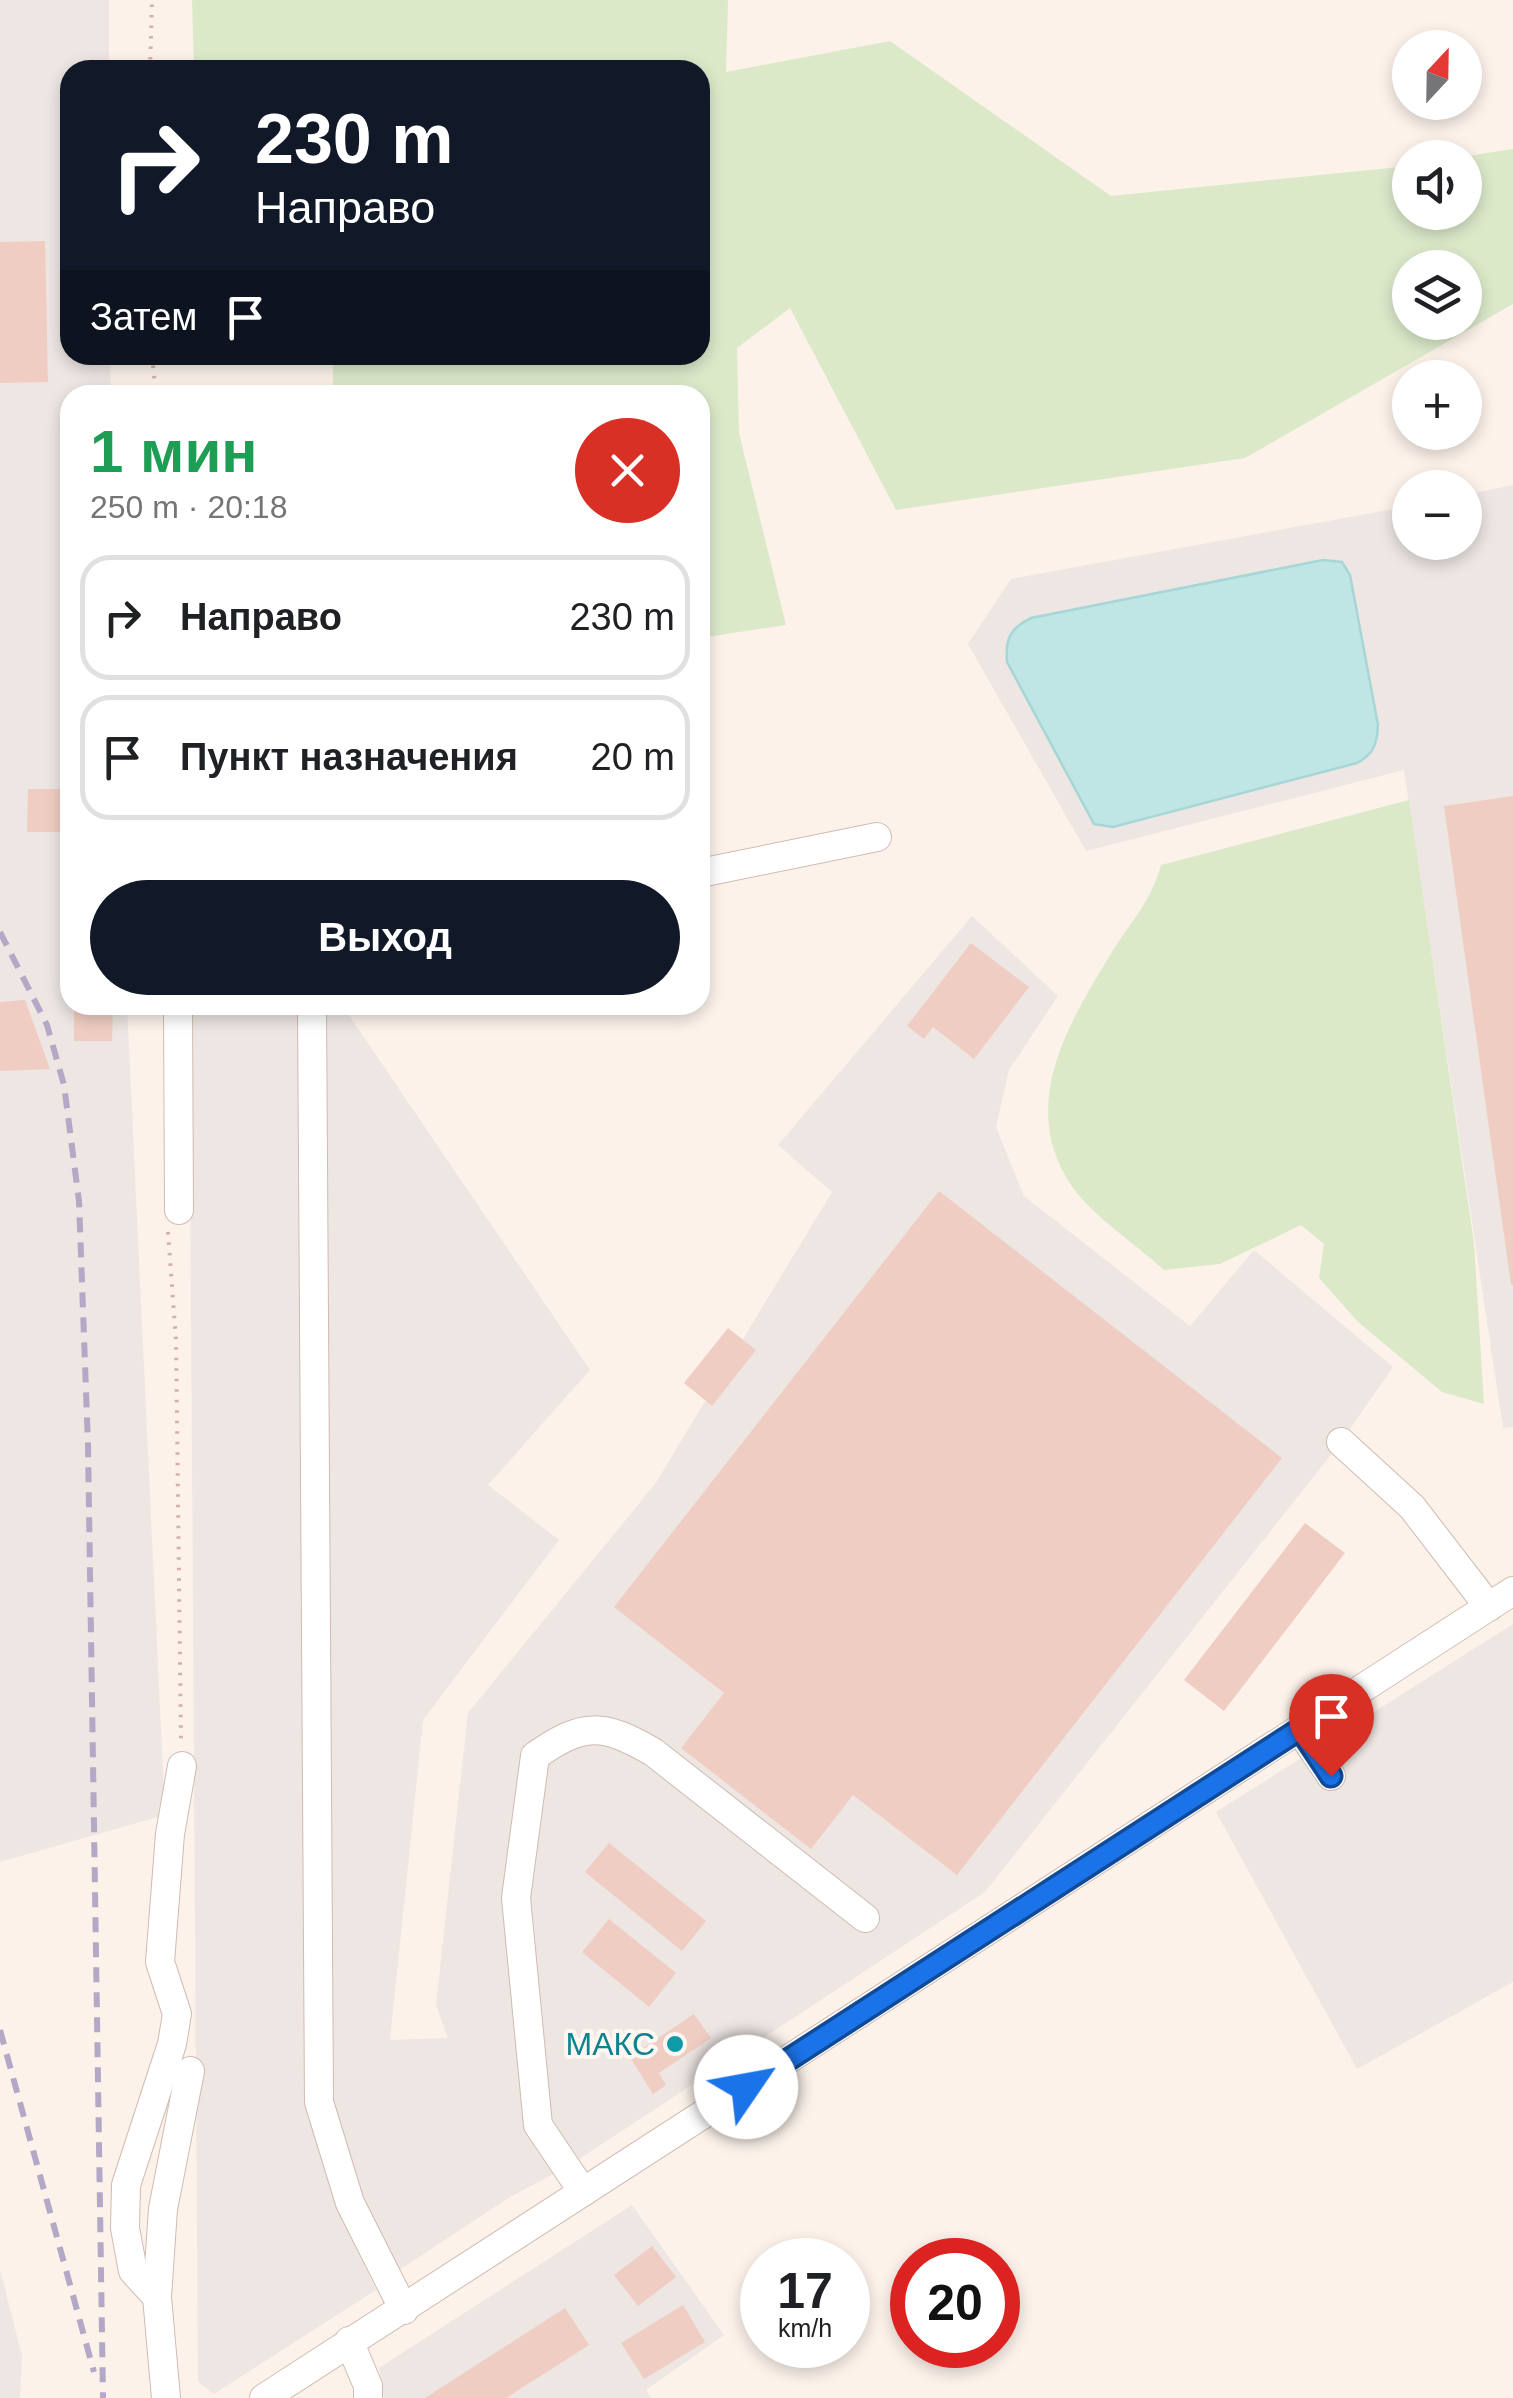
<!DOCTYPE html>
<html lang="ru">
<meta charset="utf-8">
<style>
body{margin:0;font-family:Arial,sans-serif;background:#f2f2f2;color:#202124;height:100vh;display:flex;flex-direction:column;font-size:38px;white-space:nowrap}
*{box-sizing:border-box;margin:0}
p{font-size:32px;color:#757577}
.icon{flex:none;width:55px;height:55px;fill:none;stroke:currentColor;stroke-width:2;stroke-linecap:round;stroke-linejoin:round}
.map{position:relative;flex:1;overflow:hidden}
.side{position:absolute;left:60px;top:385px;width:650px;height:630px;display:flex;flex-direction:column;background:#fff;border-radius:30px;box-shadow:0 5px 15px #0003}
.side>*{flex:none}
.banner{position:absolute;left:60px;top:60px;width:650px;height:305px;border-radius:30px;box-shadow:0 5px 15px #0003;background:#111827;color:#fff;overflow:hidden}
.needle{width:65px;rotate:22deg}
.fabs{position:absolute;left:1392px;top:30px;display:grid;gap:20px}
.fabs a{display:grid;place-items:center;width:90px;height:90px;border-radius:50%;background:#fff;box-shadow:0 5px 15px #0003;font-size:50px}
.speed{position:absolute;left:740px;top:2238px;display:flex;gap:20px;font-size:50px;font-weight:700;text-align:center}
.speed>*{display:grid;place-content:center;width:130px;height:130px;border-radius:50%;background:#fff;box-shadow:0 5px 15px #0003;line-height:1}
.speed small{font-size:25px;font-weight:400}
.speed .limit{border:15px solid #d22;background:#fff;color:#111}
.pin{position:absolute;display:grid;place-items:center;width:85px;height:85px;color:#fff;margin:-102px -42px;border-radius:50% 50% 50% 0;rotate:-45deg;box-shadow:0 0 10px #0007}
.pin .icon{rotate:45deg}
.me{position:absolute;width:110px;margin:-55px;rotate:57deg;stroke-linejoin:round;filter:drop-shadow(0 0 8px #0008)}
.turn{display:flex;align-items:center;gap:35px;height:210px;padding:0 30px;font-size:45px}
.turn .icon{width:130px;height:130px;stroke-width:2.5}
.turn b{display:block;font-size:70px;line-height:85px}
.then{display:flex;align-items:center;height:95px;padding:0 30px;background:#0003;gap:20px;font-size:38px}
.round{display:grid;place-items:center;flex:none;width:105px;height:105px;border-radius:52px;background:#f2f2f2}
.head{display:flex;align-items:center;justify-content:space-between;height:170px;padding:0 30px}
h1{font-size:60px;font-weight:700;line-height:75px;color:#1e9e55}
.primary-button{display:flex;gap:20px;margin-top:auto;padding:20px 30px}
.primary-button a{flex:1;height:115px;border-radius:60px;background:#111827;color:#fff;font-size:40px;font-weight:700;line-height:115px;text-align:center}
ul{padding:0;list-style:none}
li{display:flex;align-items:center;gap:30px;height:125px;margin:0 20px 15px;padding:0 10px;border:5px solid #e0e0e0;border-radius:30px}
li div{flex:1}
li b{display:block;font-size:38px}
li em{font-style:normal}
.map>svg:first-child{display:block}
</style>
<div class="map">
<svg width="1513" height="2398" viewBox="0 0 1513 2398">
<rect width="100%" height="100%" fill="#fcf2ea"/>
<g fill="#ede6e3">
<path d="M0,0H109V70H70V355H110L111,395H70V1005H127L165,1815L0,1862Z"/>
<path d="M1513,485V1427L1503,1428L1404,770L1086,851L968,644L1011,579L1410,506V542H1465V495Z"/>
<path d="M972,916L1058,996L1009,1070L996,1127L1024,1196L1190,1326L1254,1250L1393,1367L1341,1442L985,1892L567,2167L510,2197L399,2270L356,2186L334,2110L327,1977L322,1005H342L590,1370L488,1485L559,1540L423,1720L390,2040L448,2038L436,2005L468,1713L655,1484L832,1192L778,1145Z"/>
<path d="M189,1005H302L309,2117L333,2197L376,2290L214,2394L198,2382Z"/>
<path d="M1513,1624V1982L1357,2069L1216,1812Z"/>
<path d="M632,2205L724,2335L646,2390L651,2398H384L379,2368Z"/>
<path d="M0,2269L22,2356L20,2398H0Z"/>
</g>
<g fill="#dbe9c9" fill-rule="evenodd">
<path d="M192,0H728L726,72L890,41L1111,196L1410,166V212H1465V158L1461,157L1513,149V304L1245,458L896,510L790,308L737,348L739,433L786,625L700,638V395H333V355H700V70H194ZM1410,268H1465V322H1410Z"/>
<path d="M1409,800L1474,1243L1484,1404L1442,1392L1358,1322L1319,1278L1324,1244L1301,1225L1220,1264L1164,1270C1138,1246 1093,1216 1073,1188C1018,1110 1065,1028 1109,957C1130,921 1149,907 1161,865Z"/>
</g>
<path fill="#bfe5e4" stroke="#a6d6d6" stroke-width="2.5" d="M1323,560L1342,562L1350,575L1378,725C1377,744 1374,754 1357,763L1113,827L1094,824L1007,662C1005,639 1010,628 1031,618Z"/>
<g fill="#f0cdc3">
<path d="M45,241L48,382L0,383V242Z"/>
<path d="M28,789H70V832H27Z"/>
<path d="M1513,796V1285H1511L1444,806Z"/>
<path d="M971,943L1029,987L974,1059L933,1027L924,1039L907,1026Z"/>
<path d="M25,1000L50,1069L0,1071V1002Z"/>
<path d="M74,1005H113L112,1041H74Z"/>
<path d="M939,1191L1282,1458L957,1875L853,1795L811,1849L681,1748L724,1693L614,1607Z"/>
<path d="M728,1328L756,1350L712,1406L684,1383Z"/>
<path d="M1305,1523L1345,1553L1224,1711L1184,1680Z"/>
<path d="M609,1843L706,1921L682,1951L585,1872Z"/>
<path d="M609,1919L676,1973L649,2007L582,1952Z"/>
<path d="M694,2014L711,2038L659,2073L666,2085L653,2094L630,2057Z"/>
<path d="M652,2246L676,2277L638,2306L614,2275Z"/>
<path d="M683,2305L705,2342L644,2379L621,2343Z"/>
<path d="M565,2308L589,2345L506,2398H425Z"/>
</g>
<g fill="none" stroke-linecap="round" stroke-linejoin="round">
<g stroke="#d0bbb2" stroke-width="30">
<g id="minor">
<path d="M700,873L877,837"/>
<path d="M178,1005L179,1210"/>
<path d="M312,1005L319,2102L350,2203L404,2310"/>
<path d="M1341,1442L1412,1507L1489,1607"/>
<path d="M1299,1729L1331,1776"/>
<path d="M583,2192L538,2125L516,1898L535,1756C583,1722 603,1723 653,1752L865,1918"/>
<path d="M157,2297L133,2271L125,2228L126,2185L172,2044L177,2014L160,1962L170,1834L182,1766"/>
<path d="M349,2341L368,2386V2398"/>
<path d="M166,2398L157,2297L163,2209L190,2071"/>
<path d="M264,2398L1513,1591"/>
</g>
</g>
<g stroke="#d5b0a6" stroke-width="4" stroke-dasharray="2.5 8" stroke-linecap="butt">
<path d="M150,70L152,0"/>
<path d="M152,355L156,395"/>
<path d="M168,1232L176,1340L181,1742"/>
</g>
<use href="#minor" stroke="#fff" stroke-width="28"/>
<g stroke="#b3a8c6" stroke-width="6" stroke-dasharray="15 10" stroke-linecap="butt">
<path d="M0,932L47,1025L64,1085L79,1201L88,1445L103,2398"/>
<path d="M0,2030L94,2372"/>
</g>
</g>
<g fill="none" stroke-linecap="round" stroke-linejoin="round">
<g stroke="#114b97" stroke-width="25">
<path id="route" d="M746,2087L1300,1729L1331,1776"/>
</g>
<use href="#route" stroke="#1a73e8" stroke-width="18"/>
</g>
<circle fill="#0f9aa8" stroke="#fef7f1" stroke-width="4" cx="675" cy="2044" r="10"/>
<g text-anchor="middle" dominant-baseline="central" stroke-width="8" stroke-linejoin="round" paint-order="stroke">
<g font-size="32" fill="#0d838f" stroke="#fef7f1" text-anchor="end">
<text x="655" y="2044">МАКС</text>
</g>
</g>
</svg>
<div class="fabs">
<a><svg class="needle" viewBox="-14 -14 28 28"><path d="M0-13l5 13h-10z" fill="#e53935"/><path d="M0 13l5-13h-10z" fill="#757577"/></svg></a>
<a><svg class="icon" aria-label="sound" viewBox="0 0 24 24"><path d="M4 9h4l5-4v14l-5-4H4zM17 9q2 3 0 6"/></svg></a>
<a><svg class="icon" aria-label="layers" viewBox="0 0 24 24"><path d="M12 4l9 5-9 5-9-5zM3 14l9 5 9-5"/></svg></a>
<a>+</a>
<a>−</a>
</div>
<div class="speed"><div>17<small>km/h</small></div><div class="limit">20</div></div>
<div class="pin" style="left:1331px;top:1776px;background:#d93025"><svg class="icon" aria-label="arrive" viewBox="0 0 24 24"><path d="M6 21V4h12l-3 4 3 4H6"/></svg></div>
<svg class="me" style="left:746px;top:2087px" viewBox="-20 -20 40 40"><circle r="19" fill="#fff"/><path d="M0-13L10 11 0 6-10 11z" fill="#1a73e8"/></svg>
<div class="banner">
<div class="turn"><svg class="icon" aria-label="right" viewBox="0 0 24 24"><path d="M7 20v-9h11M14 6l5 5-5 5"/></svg><div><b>230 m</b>Направо</div></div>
<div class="then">Затем<svg class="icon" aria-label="arrive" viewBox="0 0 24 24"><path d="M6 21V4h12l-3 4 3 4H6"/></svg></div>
</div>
<section class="side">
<div class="head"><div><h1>1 мин</h1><p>250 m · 20:18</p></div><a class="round" style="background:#d93025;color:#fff"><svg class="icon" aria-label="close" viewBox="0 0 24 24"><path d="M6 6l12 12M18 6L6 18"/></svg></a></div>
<ul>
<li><svg class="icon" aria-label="right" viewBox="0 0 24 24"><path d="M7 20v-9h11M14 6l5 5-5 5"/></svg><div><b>Направо</b></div><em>230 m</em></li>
<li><svg class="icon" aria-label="arrive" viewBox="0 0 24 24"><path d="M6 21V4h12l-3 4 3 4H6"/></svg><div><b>Пункт назначения</b></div><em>20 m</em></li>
</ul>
<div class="primary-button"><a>Выход</a></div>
</section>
</div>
